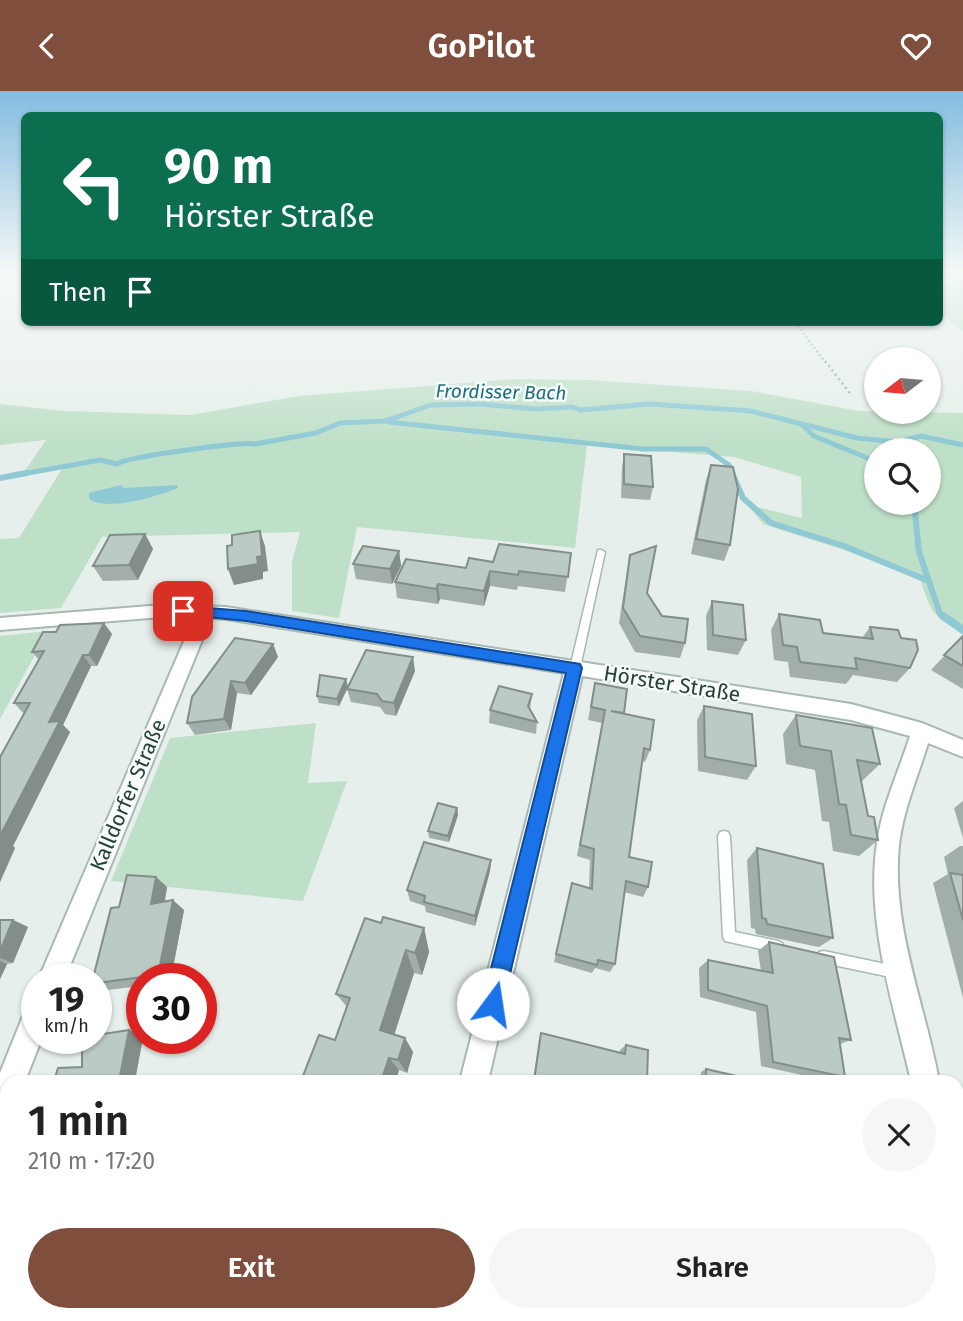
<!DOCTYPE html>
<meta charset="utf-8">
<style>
body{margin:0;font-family:"Fira Sans",sans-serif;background:#f6f6f6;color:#222;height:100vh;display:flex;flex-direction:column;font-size:26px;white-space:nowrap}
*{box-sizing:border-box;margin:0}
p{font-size:23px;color:#767676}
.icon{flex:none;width:38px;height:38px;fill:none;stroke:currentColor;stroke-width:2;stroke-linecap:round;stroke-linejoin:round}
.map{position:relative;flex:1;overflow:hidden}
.panel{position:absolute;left:0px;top:984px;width:964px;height:247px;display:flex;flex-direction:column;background:#fff;border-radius:21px 21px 0 0;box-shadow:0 2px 5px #0004}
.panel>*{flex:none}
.hud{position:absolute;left:21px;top:21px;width:922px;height:214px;border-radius:10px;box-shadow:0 2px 5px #0004;background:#0b6e4f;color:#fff;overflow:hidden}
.needle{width:46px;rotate:254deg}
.fabs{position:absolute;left:864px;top:256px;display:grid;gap:14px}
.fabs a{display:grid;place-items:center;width:77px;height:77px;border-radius:50%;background:#fff;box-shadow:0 2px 5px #0004;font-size:35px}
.speed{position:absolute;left:21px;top:872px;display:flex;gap:14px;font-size:35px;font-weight:700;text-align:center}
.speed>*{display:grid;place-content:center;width:91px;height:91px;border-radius:50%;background:#fff;box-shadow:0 2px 5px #0004;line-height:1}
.speed small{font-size:18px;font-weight:400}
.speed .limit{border:10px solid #d22;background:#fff;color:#111}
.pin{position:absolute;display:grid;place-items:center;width:60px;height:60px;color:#fff;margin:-30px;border-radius:14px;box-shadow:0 4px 10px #0006}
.me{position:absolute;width:77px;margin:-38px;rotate:14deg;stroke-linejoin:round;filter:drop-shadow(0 0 5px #0008)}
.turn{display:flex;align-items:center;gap:24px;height:147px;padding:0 28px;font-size:32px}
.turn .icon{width:91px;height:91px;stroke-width:2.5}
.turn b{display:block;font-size:49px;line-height:60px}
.then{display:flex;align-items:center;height:66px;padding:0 28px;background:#0003;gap:14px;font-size:26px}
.round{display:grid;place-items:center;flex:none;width:74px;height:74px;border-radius:37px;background:#f6f6f6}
.headline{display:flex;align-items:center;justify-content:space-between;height:119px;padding:0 28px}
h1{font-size:42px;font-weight:600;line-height:52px}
.action{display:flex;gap:14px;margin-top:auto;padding:14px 28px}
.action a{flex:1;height:80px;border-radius:42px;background:#804e3d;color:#fff;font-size:28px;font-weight:600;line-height:80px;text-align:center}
.action a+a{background:#f6f6f6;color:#222}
header{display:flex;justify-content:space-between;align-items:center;height:91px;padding:0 28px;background:#804e3d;color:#fff;font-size:32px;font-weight:600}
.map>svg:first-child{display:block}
</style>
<header><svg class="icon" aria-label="back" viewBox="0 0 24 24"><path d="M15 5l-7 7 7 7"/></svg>GoPilot<svg class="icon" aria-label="heart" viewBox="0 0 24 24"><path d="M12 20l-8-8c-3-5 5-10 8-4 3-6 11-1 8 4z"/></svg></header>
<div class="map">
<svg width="963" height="1230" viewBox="0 0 963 1230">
<rect width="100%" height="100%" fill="#e6efeb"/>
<g fill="#bfe0c8" fill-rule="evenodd">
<path d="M963,187V240C940,224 940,221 940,193Z"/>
<path d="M515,288L589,289L751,300L859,320L963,322V540C931,526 931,520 920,488L844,459L763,433L748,414L802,427L801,386L734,366L587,354L575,457L357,436L339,527L292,520V471L300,441L102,446L61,517L0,522V448L19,447L63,376L22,384L46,349L0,354V313L65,320L190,324L299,305ZM877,359H929V411H877ZM143,396L144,407L109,413L89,402Z"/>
<path d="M48,540L0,628V545Z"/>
<path d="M316,632L308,692L347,690L303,810L111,790L170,647Z"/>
</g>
<path fill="#8ec9d4" d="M121,394L124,397L177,394L178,397C158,405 107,421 89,408V402Z"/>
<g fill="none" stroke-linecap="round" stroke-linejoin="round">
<g stroke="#8ec9d4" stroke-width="5">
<path d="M389,331L643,358H706L729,374L733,384"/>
<path d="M800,332L814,345L877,371"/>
<path d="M17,384L100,369L117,373C126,366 243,350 255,353L316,342L340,332L385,330L431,314L480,313L536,318L572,316L580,319L650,313L751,320L857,347L897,351L921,345L963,354"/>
</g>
<g stroke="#8ec9d4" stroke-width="6">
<path d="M732,382L743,407L771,432L844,455L929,490"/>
<path d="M0,387L26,382"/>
<path d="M914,411L919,461L940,523L945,527"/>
</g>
<path stroke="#8ec9d4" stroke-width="8" d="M943,525L963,539"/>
<g stroke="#a8b8b2" stroke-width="3">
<g id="lane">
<path d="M598,459H601L605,461L580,577L575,580L570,577Z"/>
<path d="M724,740L728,741L730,745L735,841L778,850L782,852L784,856L782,860L778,862L725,850L723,846L718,745L720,741Z"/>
<path d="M824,860L895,875L900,876L901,881L900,886L895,887L824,872L819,871L818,866L819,861Z"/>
</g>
</g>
<g stroke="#a8b8b2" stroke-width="4">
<g id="street">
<path d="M162,514L226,516L851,613L922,632L963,649V666L928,652C918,685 903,719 899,754C891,835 925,913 939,990H911C894,915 865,830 877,752C882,715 899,680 910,645L851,629L582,585L488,990H460L564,582L226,528L211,527L65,887H39L194,527L162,526L0,539V527Z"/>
<path d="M37,912V947H42L25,990H7V1031L0,1034V982L27,915Z"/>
<path d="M957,1133L963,1135V1194L957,1191Z"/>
</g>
</g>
<path stroke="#86b3a5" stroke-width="2" stroke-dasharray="2 2.5" stroke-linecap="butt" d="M795,231L826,272"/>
<path stroke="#86b3a5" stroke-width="2.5" stroke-dasharray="2 3.5" stroke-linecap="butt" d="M825,270L852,305"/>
<path stroke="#86b3a5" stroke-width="7" stroke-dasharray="5 9" stroke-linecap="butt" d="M417,1230L418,1223"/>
<use href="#lane" fill="#fff" fill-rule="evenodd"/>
<use href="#street" fill="#fff" fill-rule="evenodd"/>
</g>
<g fill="#a1aea9">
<path d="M624,363L653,396L650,409L621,407L622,376Z"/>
<path d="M711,374L730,454L724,470L691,463L706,389Z"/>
<path d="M145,443L153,458L138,489L103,490L93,475Z"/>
<path d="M399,460L401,475L392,493L356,488L353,473Z"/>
<path d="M571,462L565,501L518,495L517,499L490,495L484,515L440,508L438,513L397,507L395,491L493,471Z"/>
<path d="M630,464L647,502L662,525L685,552L680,567L635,561L619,532L627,480Z"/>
<path d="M712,510L746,549L738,564L707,559L706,525Z"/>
<path d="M779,523L823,542L862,547L870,536L910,577L897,591L853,584L846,593L790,586L788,571L774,569L771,539Z"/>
<path d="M112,543L97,575H91L63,634L70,641L13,755L15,757L0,791V666L24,623L14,612L39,569L32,561Z"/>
<path d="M963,545V598L931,579Z"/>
<path d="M273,553L278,566L251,604L237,602L231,639L195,644L187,632L192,606Z"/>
<path d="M415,580L396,625L385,623L380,616L351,611L347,598Z"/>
<path d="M346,588L348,596L339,615L319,612L317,605Z"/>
<path d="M595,592L623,623L650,659L645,671L642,670L629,766L648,796L643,806L624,801L615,873L610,881L595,877L592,882L554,871L572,792L589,797L590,769L577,765L602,632L588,629Z"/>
<path d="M532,603L530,618L537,631L536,643L489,632L490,619Z"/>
<path d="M704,615L756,675L747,689L698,680L697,629Z"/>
<path d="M796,624L880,673L861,691L868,725L878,749L859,765L833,760L829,731L822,730L815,679L786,673L783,643Z"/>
<path d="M963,710V747L954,717Z"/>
<path d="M457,717L458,724L449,751L429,747L428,740Z"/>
<path d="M960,755H963V907L933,792L948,783L944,766Z"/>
<path d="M757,757L833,847L819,856L756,843L755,838L751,837L747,769Z"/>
<path d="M491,769L490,780L475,835L426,821L425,815L410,810L407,799Z"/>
<path d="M156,786L167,796L165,811L184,819L171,887H142V895L107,899L96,894V887L119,816Z"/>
<path d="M0,829H13L28,836L13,872L7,873L0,888Z"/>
<path d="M381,832L424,837L429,861L422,884L414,882L394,943L405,947L413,961L407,982L399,979L396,990H301L335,949L347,916L336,903Z"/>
<path d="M769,851L851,949L840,953L845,986L829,990L761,975L756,921L700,906L699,877L708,869L761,880L758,860Z"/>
<path d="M541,942L620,962V959L626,954L647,990H533L539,948Z"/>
<path d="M706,978L738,990H701V981Z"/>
</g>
<g fill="#838d89">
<path d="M260,440L265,455L268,480L263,481V488L234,494L228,478Z"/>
<path d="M145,443L153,458L138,489L129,474Z"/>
<path d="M399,460L401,475L392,493L390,478Z"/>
<path d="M490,480V495L484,515V500Z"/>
<path d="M438,493L440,508L438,513L436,498Z"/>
<path d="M104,532L112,543L97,575L89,564Z"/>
<path d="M273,553L278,566L251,604L245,592Z"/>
<path d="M83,564L91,575L63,634L70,641L13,755L15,757L0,791V745L49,631Z"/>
<path d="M413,566L415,580L396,625L394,612Z"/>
<path d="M346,588L348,596L339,615L337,608Z"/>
<path d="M231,590L237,602L231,639L224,628Z"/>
<path d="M457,717L458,724L449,751L448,745Z"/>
<path d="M491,769L490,780L475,835V825Z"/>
<path d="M156,786L167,796L162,822L151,813Z"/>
<path d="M173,809L184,819L171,887H164L158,884Z"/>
<path d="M13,829L28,836L13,872L0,867V860Z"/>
<path d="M424,837L429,861L422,884L415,862Z"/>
<path d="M406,859L414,882L391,954L380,939Z"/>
<path d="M0,870L7,873L0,888Z"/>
<path d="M129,939L142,944V947H143L135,990H119Z"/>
<path d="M405,947L413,961L407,982L398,969Z"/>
<path d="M389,967L399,979L396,990H381Z"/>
<path d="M312,1223H324L322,1230H309Z"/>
</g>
<g fill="#bbcac4" stroke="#838d89" stroke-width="2">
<path d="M624,363L651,365L653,396L624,393Z"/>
<path d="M711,374L733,376L738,398L730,454L696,448Z"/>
<path d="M260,440L262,465L257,466L258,473L228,478L227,455L232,454V444Z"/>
<path d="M145,443L129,474L93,475L110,444Z"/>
<path d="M499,453L571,462L568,486L519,480L518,484L490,480L484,500L438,493L436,498L395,491L406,468L466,477L469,467L493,471Z"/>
<path d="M363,455L399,460L390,478L353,473Z"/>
<path d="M656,455L647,502L662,525L688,528L685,552L640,545L623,517L630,464Z"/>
<path d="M712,510L743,514L746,549L713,544Z"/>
<path d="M779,523L820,529L823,542L873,548L870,536L898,539L901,547L916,549L918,559L910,577L855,567L857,578L800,571L797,556L783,554Z"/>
<path d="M104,532L89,564H83L49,631L60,630L0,745V666L30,612H14L44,560L32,561L43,541H56L60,534Z"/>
<path d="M963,545V575L944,564Z"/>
<path d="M235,547L273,553L245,592L231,590L224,628L187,632L192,606Z"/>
<path d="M366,559L413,566L394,612L382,610L377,603L347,598Z"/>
<path d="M320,584L346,588L337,608L317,605Z"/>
<path d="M595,592L627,598L624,622L611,620L654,629L650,659L644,657L629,766L652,771L648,796L626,790L615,873L598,869L597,874L556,863L572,792L592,798L594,758L580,754L605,619L591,616Z"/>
<path d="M499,595L532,603L528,615L537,631L490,619Z"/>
<path d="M704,615L752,623L756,675L705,666Z"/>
<path d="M796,624L872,637L880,673L857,669L868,725L874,726L878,749L851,744L846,714L839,713L831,660L800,655Z"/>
<path d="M438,712L457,717L448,745L428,740Z"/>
<path d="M424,751L491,769L475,825L424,811L425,805L407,799Z"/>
<path d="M757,757L823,773L833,847L767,833L766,828L762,827Z"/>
<path d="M950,782L963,784V829Z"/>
<path d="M127,784L156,786L151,813L173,809L158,884L96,892V887H93L111,817L119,816Z"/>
<path d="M383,826L424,837L415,862L406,859L380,939L405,947L398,969L389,967L381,990H301L319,944L335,949L350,907L336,903L365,827L381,832Z"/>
<path d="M0,829H13L0,860Z"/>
<path d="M769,851L834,866L851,949L839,947L845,986L773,971L767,915L708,899V869L773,882Z"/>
<path d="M129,939L119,990H54L58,977L82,976V947H96V944Z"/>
<path d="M541,942L625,963L626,954L648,959L647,990H534Z"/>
<path d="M706,978L737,985L738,990H706Z"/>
<path d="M7,1116V1186L0,1187V1142Z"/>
<path d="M217,1223H312L309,1230H215Z"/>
<path d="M771,1223H820V1230H778L771,1227Z"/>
</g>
<linearGradient id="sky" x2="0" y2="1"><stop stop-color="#84bce0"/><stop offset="0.51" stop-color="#f4f8f6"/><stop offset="1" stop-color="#f4f8f6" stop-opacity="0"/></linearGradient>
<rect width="963" height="354" fill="url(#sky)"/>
<path fill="#1a73e8" stroke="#114b97" stroke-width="2" d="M183,515L246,520L580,573L582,577L501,921L493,924L485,921L482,913L566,582L246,530L178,523L176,520Z"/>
<g text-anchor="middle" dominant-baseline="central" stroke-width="5" stroke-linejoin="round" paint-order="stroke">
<g font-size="19" font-style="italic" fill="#1c6f80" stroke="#f7fbf9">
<text transform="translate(501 301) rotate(1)">Frordisser Bach</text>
</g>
<g font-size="21" fill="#24423a" stroke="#f7fbf9">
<text transform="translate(672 593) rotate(9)">Hörster Straße</text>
<text transform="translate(128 704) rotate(-67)">Kalldorfer Straße</text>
</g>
</g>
</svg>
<div class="fabs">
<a><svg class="needle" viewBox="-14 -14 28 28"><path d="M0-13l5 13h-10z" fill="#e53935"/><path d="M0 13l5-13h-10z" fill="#767676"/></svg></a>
<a><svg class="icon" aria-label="search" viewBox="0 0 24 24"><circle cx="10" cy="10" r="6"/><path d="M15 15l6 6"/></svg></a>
</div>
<div class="speed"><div>19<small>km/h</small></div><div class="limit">30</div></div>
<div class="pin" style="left:183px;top:520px;background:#d93025"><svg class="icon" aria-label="arrive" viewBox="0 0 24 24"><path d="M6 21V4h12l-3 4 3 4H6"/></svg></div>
<svg class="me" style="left:493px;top:913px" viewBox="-20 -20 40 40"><circle r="19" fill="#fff"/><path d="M0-13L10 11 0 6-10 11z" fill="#1a73e8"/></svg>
<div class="hud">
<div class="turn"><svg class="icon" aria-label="left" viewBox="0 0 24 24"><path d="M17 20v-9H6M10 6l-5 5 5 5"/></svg><div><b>90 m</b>Hörster Straße</div></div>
<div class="then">Then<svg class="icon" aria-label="arrive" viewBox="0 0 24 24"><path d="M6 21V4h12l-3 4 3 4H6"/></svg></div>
</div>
<section class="panel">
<div class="headline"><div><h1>1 min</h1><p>210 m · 17:20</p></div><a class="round"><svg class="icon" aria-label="close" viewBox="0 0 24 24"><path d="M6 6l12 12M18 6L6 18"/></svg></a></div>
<div class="action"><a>Exit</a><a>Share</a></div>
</section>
</div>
